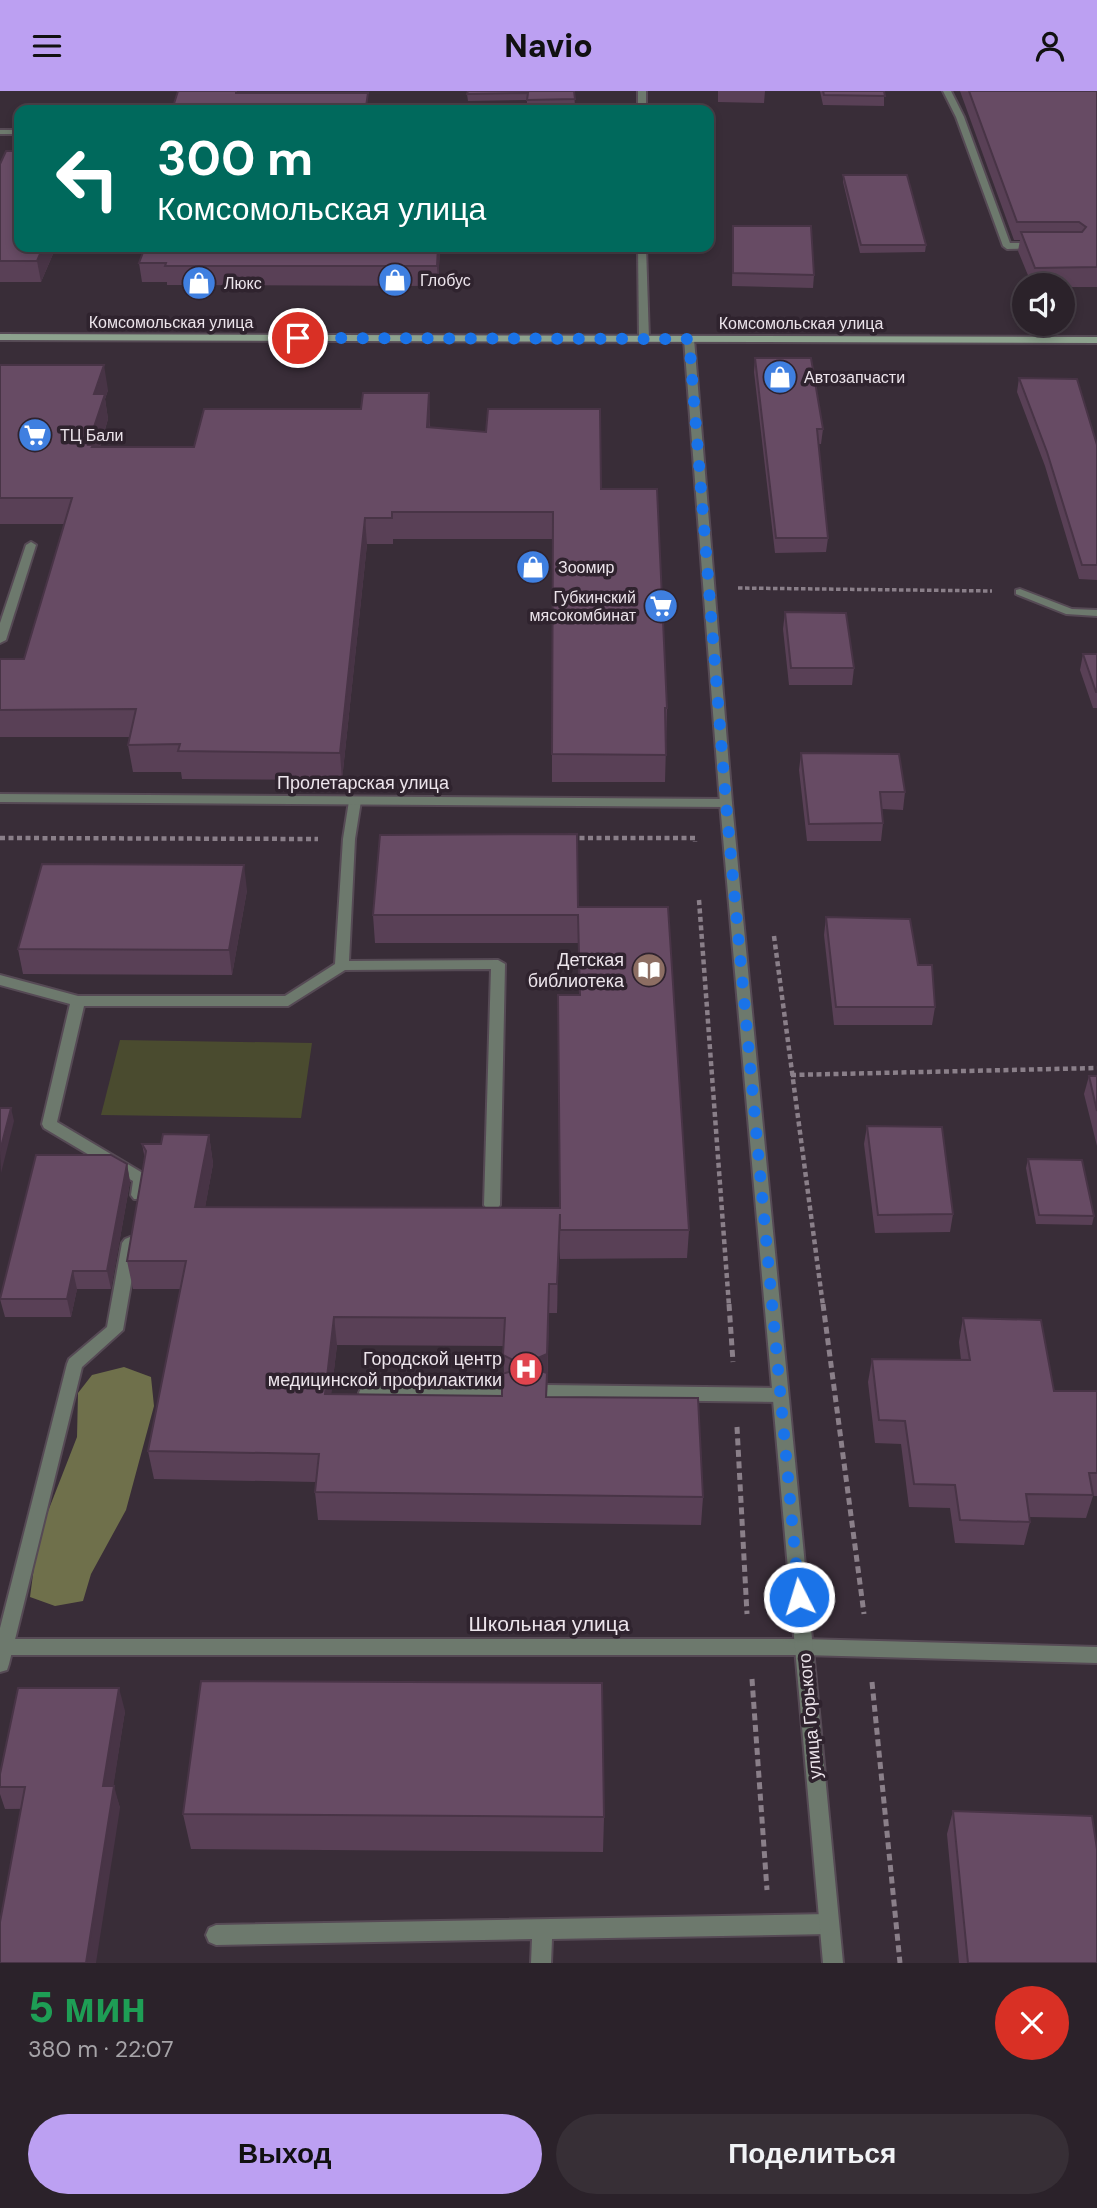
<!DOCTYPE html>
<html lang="ru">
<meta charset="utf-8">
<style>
body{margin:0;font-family:"DM Sans",sans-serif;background:#372f36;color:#f1f3f6;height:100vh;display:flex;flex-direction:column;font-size:26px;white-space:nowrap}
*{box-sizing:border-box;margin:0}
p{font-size:23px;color:#a6a4a8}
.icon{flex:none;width:38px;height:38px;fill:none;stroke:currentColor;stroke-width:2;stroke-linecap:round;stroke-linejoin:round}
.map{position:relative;height:1872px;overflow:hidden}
.panel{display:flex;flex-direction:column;background:#2b222a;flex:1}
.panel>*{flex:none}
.hud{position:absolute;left:14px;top:14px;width:700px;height:147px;border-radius:14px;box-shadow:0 4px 10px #0003,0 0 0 2px #473f47;background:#00695c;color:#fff;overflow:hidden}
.buttons{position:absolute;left:1012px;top:182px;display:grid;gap:14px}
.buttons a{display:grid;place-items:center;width:63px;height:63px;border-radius:50%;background:#2b222a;box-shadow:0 4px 10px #0003,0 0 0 2px #473f47;font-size:35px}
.pin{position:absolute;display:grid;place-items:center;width:60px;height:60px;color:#fff;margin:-30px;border:4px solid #fff;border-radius:50%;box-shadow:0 2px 7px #0007}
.me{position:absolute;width:77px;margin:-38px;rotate:355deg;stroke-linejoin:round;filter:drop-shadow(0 0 5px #0008)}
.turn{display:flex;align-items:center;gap:24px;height:147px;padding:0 28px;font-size:32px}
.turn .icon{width:91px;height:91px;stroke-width:2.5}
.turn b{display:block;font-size:49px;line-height:60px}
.round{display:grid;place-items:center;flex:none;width:74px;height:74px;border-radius:37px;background:#372f36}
.headline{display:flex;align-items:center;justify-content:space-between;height:119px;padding:0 28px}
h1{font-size:42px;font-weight:800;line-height:52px;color:#1e9e55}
.action{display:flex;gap:14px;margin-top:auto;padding:14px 28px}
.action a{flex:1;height:80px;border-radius:42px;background:#bca0f2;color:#111;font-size:28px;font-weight:800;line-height:80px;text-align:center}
.action a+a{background:#372f36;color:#f1f3f6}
header{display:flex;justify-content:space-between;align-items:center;height:91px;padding:0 28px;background:#bca0f2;color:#111;font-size:32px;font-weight:800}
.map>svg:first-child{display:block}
</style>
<header><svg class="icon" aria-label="menu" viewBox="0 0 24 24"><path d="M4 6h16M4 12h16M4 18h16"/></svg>Navio<svg class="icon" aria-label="person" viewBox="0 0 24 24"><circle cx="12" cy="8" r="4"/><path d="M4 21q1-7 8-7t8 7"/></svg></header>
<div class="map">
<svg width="1097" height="1872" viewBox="0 0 1097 1872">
<rect width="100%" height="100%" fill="#392d38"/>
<path fill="#4a4b2f" d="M120,949L312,952L301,1027L101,1024Z"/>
<path fill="#6f704b" d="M124,1276L151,1286L154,1315L126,1419L91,1483L83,1510L55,1515L30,1506L38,1446L77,1346L78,1302L92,1284Z"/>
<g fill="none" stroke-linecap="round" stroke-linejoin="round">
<g stroke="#564a55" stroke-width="4">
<g id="service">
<path d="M943,0H951L964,26L1010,152H1036L1040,155L1039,157L1007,158L1003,155L956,26Z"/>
<rect x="0" y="39" width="19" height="4"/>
<path d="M31,451L36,454L6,549L0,552V532L26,454Z"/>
<path d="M355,706L361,710L355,748L349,870L498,869L505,873L500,1114L497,1118H487L484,1114L491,878L345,879L288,915H84L57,1031L146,1084C150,1091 148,1102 144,1108H134L131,1104L133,1090L44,1037L42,1033L70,913L0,894V884L78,905H285L335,873L343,748L349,710Z"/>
<path d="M130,1146L135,1148L138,1152L123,1239L82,1276L9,1573L7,1579L0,1581V1537L67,1273L69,1268L107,1236L122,1152L125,1148Z"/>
<path d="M547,1294L780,1297L786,1299L788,1304L786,1309L780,1311L547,1308L541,1306L539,1301L541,1296Z"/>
<path d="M367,1295H503L509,1297L511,1302L509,1307L503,1309H367L361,1307L359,1302L361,1297Z"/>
<path d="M804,1548L1097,1556V1572L804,1564L798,1562L795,1556L798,1550Z"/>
<path d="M829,1823L836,1826L839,1833L836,1840L829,1843L552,1848L551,1872H531L532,1848L216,1854L209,1851L206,1844L209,1837L216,1834Z"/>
</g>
</g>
<g stroke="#564a55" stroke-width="4">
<g id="minor">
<rect x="638" y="0" width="8" height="19"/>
<path d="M638,156H646L649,248L644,251L639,248Z"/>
<path d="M1020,498L1072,518L1097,519V525L1066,523L1016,503V499Z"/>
<path d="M0,703L726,708L732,712L726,716L0,711Z"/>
<path d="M0,1548H804L810,1550L813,1556L810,1562L804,1564H0Z"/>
</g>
</g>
<g stroke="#564a55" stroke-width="4">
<path id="tertiary" d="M689,245L694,248L732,712L843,1872H823L720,712L684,248Z"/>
</g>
<g stroke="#564a55" stroke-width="4">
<path id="secondary" d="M0,243L1097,246V252L0,249Z"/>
</g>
<path stroke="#8a7f89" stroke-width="3.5" stroke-dasharray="4.5 2.5" stroke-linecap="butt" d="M738,497L992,500"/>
<g stroke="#8a7f89" stroke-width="4.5" stroke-dasharray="5 3.5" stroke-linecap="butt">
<path d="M0,747L318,748"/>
<path d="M571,747H695V751"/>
<path d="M699,809L729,1215"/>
<path d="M774,845L823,1215"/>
<path d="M791,984L1097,977"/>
</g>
<g stroke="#8a7f89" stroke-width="5" stroke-dasharray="7 4.5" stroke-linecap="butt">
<path d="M729,1213L733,1271"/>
<path d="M823,1213L864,1523"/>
<path d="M737,1336L747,1523"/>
<path d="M752,1588L767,1799"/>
<path d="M872,1591L900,1872"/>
</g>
<use href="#service" fill="#6d796d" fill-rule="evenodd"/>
<use href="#minor" fill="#6d796d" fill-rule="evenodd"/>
<use href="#tertiary" fill="#6d796d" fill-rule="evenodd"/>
<use href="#secondary" fill="#8da28e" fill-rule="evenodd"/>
</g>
<g fill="#594056" fill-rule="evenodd">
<path d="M574,0L575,16H527V9L468,10L467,3Z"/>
<path d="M718,0H765L764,12L718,11Z"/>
<path d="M820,0H884V15L823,14Z"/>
<path d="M960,0H1097V196H1062V194H1032L1018,160L1020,149H1014Z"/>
<path d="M0,73L19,156H56L41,191H0Z"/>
<path d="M843,84L926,154L925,161L860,162L843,91Z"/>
<path d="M733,135L814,184L813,197L732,195Z"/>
<path d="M145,156H440L438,195L167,194V191H142L139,172Z"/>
<path d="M755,267L823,338L821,353H818L828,447L826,461L775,462L754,281Z"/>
<path d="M0,274L108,299L105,308L108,328L100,356H194L429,302L430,336L601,398L667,617L665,691H552V448H393V453H367L342,689L182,688L181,681H133L128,654L130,646H0V568H24L65,433H0Z"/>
<path d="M1019,287L1097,354V489L1079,488L1045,375L1017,301Z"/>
<path d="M785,521L854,577L852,594H789L783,538Z"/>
<path d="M1083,563H1097V617H1093L1080,579Z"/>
<path d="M801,662L905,701L903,719L882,718L883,732L881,750H807L799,679Z"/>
<path d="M247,799L232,884L23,883L18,858Z"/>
<path d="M578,816L689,1139L687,1167L560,1168L559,1152L557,1222H549L547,1306L703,1406L701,1434L318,1429L315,1401L316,1391L154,1388L148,1360L180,1198H133L127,1170L145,1068L142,1053H161L209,1044L213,1073L205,1116L559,1117L579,904L578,852H375L373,824ZM337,1254L503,1255L504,1283L502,1305L331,1303Z"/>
<path d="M826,826L918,874L935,916L932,934H834L824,844Z"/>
<path d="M1089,985H1097V1055L1084,1003Z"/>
<path d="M867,1035L953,1123L950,1141L875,1142L864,1053Z"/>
<path d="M1028,1068L1094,1125L1092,1134L1036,1133L1026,1077Z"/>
<path d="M127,1073L130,1091L111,1198H77L71,1226H5L0,1208Z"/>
<path d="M963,1227L1054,1300H1097V1405H1093L1086,1427L1030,1426V1431L1024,1454L955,1452L950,1417L909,1416L901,1353L875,1352L868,1291L872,1268L961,1269L959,1251Z"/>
<path d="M125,1620L113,1695L120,1717L5,1718L0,1703V1683Z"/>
<path d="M953,1720L1097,1872H959L947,1743Z"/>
<path d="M183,1723L604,1726L603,1761L191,1758Z"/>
</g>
<g fill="#483446">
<path d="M43,156H56L41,191L37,170Z"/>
<path d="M438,156H440L438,195L437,175Z"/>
<path d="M104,274L108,299L105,308L108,328L95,370L88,354L94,303Z"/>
<path d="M429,302L430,327L428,361L427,336Z"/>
<path d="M365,427L367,453L342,689L340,662Z"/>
<path d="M244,774L247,799L232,884L229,859Z"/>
<path d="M11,1017L14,1030L1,1082L0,1060Z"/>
<path d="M209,1044L213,1073L200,1145L195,1116Z"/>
<path d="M127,1073L130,1091L111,1198L107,1180Z"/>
<path d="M560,1123L559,1152L557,1222V1193Z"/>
<path d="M73,1180L77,1198L71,1226L67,1208Z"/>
<path d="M549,1193V1222L547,1292L536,1274L538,1267Z"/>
<path d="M334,1226L337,1254L328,1331L325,1303Z"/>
<path d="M119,1597L125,1620L110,1717L103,1695Z"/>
<path d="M114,1695L120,1717L96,1872H86Z"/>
</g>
<g fill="#674b64" stroke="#483446" stroke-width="2" fill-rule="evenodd">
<path d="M178,0H236V2H368L366,16H379L378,19H172Z"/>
<path d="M468,0H574L575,8L527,9L528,2L467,3Z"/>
<path d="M823,0H884L885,5L824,4Z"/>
<path d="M969,0H1097V176L1035,177L1021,141H1082L1086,136L1079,131H1017Z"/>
<path d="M6,60H19V156H43L37,170H0V73Z"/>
<path d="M843,84H907L926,154H861Z"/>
<path d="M733,135H811L814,184L733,182Z"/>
<path d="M145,156H438L437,175H165L166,172H139Z"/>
<path d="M755,267H811L823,338H817L828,447H776Z"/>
<path d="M0,274H104L94,303H105L88,354H93L92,356H194L204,318H361L363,302H429L427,336L486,341L488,318H600L601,398H657L667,617H665L666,664L552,663L553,421H392V427H365L340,662L178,660L180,653L128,654L136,618L0,619V568H24L72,407H0Z"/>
<path d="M1019,287L1077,288L1097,354V474H1082L1047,361Z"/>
<path d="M785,521L846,522L854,577H791Z"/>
<path d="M1083,563H1097V601H1096Z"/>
<path d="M801,662L899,663L905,701H880L883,732L809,733Z"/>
<path d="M577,743L578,816H668L689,1139H560V1123L557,1193H549L547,1263L538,1267L536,1274L540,1280L547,1282L546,1306L698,1307L703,1406L315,1401L319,1363L148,1360L186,1170H127L146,1060L142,1053H161L163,1043L209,1044L195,1116L560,1117L558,904H580L578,824H373L380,744ZM334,1226L505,1227L503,1264L511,1268L513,1275L509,1281L502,1283V1305L325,1303Z"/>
<path d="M42,773L244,774L229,859L18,858Z"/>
<path d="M826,826L910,828L918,874H932L935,916H836Z"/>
<path d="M1089,985H1097V1020Z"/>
<path d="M0,1017H11L0,1060Z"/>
<path d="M867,1035L942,1036L953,1123L878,1124Z"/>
<path d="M36,1064H111L127,1073L107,1180H73L67,1208H0Z"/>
<path d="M1028,1068L1082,1069L1094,1125L1039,1124Z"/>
<path d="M963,1227L1041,1229L1054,1300H1097V1382H1089L1093,1404L1026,1403L1030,1431L960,1429L955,1394L914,1393L905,1330L879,1329L872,1268L970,1269Z"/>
<path d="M201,1590L602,1592L604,1726L183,1723Z"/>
<path d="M18,1597H119L103,1695H114L86,1872H0V1831L25,1696H0V1683Z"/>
<path d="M953,1720L1092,1725L1097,1758V1872H968Z"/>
</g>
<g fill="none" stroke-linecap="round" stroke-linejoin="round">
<path stroke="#1a73e8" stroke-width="12" stroke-dasharray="0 21.6" d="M298,247L689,248L726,712L799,1506"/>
</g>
<defs>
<g id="shop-disc" transform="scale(1.75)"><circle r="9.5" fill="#3f7fe0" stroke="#2f232e"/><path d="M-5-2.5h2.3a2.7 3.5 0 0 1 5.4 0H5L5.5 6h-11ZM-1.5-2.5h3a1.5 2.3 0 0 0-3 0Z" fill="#fff"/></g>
<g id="supermarket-disc" transform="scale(1.75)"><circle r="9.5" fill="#3f7fe0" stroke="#2f232e"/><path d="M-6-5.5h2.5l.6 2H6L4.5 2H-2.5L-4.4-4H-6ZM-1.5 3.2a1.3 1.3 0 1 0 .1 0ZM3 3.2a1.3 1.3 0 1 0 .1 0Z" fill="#fff"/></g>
<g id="library-disc" transform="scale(1.75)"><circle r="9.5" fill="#8d6e63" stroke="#2f232e"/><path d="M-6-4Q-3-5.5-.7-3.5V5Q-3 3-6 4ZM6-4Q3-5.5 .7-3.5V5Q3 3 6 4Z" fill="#fff"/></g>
<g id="hospital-disc" transform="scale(1.75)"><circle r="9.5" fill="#e0444e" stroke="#2f232e"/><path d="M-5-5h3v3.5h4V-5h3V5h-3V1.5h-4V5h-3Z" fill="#fff"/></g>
</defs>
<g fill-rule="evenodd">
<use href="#shop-disc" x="395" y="189"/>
<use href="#shop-disc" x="199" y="192"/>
<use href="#shop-disc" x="780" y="286"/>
<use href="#supermarket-disc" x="35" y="344"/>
<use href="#shop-disc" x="533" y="476"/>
<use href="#supermarket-disc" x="661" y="515"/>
<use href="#library-disc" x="649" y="879"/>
<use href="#hospital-disc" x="526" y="1278"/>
</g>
<g text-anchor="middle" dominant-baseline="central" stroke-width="7" stroke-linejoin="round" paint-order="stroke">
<g font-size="16" fill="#ece4eb" stroke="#2f232e" text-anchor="start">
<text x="420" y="189">Глобус</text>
<text x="224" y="192">Люкс</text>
<text x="804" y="286">Автозапчасти</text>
<text x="60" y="344">ТЦ Бали</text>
<text x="558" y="476">Зоомир</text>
<text x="636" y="506" text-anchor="end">Губкинский<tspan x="636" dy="18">мясокомбинат</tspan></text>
</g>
<g font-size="16" fill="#ece4eb" stroke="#2f232e">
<text x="171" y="231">Комсомольская улица</text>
<text x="801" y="232">Комсомольская улица</text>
</g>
<g font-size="18" fill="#ece4eb" stroke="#2f232e">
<text x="363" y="692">Пролетарская улица</text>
<text transform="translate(810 1625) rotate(-95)">улица Горького</text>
</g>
<g font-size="18" fill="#ece4eb" stroke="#2f232e" text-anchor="end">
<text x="624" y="869">Детская<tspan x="624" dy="21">библиотека</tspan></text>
<text x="502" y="1268">Городской центр<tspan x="502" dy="21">медицинской профилактики</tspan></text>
</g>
<g font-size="21" fill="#ece4eb" stroke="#2f232e">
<text x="549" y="1533">Школьная улица</text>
</g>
</g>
</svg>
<div class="buttons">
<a><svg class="icon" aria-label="sound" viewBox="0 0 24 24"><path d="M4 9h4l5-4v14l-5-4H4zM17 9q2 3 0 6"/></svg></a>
</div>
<div class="pin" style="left:298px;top:247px;background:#d93025"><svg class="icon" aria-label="arrive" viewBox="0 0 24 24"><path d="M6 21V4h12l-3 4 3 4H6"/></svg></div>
<svg class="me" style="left:799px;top:1506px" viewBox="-20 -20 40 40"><circle r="17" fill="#1a73e8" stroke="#fff" stroke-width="3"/><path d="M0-11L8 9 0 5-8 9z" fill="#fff"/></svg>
<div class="hud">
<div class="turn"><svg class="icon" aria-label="left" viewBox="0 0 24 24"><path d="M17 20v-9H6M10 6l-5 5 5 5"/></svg><div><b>300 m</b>Комсомольская улица</div></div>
</div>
</div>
<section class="panel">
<div class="headline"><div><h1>5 мин</h1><p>380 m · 22:07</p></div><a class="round" style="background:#d93025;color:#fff"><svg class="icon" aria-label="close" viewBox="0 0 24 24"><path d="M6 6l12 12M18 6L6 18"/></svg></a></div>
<div class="action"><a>Выход</a><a>Поделиться</a></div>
</section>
